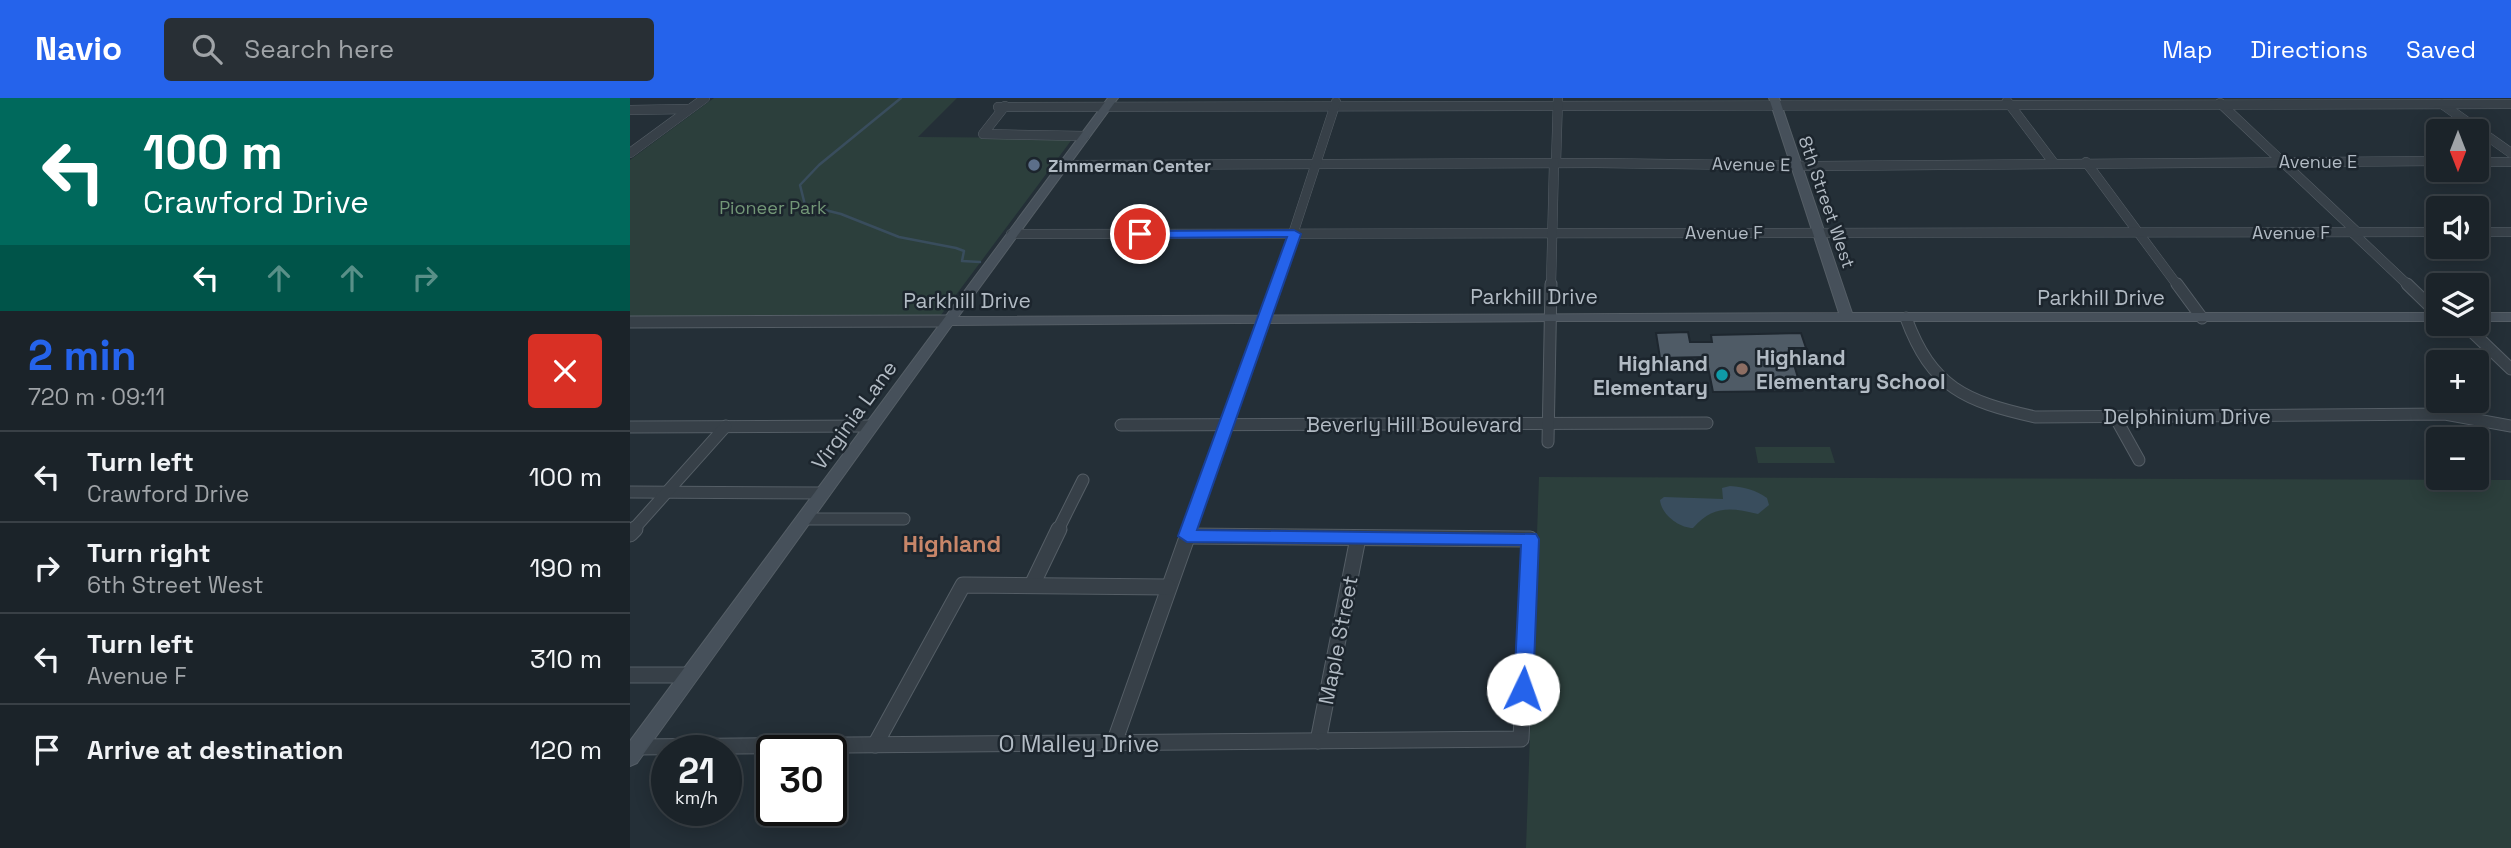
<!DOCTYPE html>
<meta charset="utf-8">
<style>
body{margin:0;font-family:"Space Grotesk",sans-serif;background:#282f35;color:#f1f3f6;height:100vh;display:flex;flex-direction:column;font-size:26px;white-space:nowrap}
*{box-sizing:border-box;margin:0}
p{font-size:23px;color:#a0a4a8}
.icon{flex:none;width:38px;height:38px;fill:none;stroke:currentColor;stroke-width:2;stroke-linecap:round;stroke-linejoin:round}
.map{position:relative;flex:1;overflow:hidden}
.drawer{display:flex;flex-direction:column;background:#1b2329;width:630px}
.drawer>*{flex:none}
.guide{background:#00695c;color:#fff;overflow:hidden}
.needle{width:46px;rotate:180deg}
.tools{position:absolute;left:1796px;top:21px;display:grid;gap:14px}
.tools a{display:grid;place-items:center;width:63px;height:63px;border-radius:7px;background:#1b2329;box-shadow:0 4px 18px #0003,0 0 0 2px #394046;font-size:35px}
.speed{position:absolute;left:21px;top:637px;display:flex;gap:14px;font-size:35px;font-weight:700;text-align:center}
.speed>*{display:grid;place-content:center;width:91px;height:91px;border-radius:50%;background:#1b2329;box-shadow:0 4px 18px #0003,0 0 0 2px #394046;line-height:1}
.speed small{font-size:18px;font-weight:400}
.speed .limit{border:4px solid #111;border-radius:10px;background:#fff;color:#111}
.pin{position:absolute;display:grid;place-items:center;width:60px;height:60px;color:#fff;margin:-30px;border:4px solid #fff;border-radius:50%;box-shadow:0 2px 7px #0007}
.me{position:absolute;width:77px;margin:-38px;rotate:3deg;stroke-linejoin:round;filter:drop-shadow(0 0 5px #0008)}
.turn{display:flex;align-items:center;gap:24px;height:147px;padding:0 28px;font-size:32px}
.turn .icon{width:91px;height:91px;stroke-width:2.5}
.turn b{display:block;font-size:49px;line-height:60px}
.lanes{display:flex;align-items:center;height:66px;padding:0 28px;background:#0003;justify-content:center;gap:35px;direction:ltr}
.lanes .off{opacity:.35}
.round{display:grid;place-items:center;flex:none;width:74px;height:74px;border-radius:7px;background:#282f35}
.headline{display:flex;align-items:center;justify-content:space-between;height:119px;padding:0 28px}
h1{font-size:42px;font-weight:700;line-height:52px;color:#2563eb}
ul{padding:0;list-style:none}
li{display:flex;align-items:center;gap:21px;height:91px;padding:0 28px;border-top:2px solid #394046}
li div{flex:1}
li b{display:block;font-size:26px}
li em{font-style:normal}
header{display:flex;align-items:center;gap:42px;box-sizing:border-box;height:98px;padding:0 35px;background:#2563eb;color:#fff}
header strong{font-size:33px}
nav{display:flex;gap:38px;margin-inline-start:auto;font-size:24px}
.search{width:490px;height:63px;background:#282f35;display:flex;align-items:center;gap:18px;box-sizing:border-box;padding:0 24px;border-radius:7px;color:#a0a4a8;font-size:26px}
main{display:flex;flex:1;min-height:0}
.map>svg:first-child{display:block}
</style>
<header>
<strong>Navio</strong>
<div class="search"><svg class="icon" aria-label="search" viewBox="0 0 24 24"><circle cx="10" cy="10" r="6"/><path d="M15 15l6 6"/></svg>Search here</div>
<nav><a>Map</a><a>Directions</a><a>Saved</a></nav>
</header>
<main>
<section class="drawer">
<div class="guide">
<div class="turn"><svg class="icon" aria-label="left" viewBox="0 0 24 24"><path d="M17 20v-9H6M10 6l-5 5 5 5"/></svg><div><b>100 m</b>Crawford Drive</div></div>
<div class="lanes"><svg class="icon" aria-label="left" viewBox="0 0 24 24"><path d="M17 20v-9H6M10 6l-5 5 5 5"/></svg><svg class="icon off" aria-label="ahead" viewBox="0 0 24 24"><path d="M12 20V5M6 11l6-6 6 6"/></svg><svg class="icon off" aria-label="ahead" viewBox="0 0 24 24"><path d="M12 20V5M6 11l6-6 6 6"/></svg><svg class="icon off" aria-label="right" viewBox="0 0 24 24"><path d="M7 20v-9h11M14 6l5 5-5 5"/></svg></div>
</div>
<div class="headline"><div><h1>2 min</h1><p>720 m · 09:11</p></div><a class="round" style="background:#d93025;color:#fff"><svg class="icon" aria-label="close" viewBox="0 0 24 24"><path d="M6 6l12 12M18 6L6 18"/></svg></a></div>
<ul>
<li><svg class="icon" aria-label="left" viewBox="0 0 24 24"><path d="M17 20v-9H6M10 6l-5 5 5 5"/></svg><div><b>Turn left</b><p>Crawford Drive</p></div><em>100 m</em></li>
<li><svg class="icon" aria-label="right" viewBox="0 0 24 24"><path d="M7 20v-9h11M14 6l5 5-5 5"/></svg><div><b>Turn right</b><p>6th Street West</p></div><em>190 m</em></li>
<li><svg class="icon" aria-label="left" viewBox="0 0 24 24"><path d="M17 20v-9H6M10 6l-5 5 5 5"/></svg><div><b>Turn left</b><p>Avenue F</p></div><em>310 m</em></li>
<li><svg class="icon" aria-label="arrive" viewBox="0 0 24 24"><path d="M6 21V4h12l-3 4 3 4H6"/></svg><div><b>Arrive at destination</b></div><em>120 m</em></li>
</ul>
</section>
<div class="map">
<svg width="1881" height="750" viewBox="0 0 1881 750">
<rect width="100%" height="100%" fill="#242f37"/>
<g fill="#2c3f3c">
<path d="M84,0H327L288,39L443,40L311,217L0,219V62Z"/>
<path d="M1125,349H1200L1205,365H1128Z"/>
<path d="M909,379L1881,382V750H896Z"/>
</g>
<path fill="#394d5d" d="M1100,388C1115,389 1126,392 1137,400L1139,407L1128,416C1099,409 1083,408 1063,430C1049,430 1031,416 1030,402L1034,399L1093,401L1092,390Z"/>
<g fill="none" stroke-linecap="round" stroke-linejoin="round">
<path stroke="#394d5d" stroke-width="2.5" d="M271,0L189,67L170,87L175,107L211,116L269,139L326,150L334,153L332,163L350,164"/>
</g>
<path fill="#4f5b66" stroke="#1e272f" stroke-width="2" d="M1058,234L1060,244H1082L1081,237L1171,235L1176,250H1159L1172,293L1083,294L1076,259L1030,260L1026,235Z"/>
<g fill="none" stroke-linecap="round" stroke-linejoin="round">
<g stroke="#555e66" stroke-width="10">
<g id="street-far2">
<path d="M1377,3L1423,64"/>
<path d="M1590,5L1727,134"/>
<path d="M1812,6L1881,55"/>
<path d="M375,8L353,36L455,38"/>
<path d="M368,9L1881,6"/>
<path d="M0,12L59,11"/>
<path d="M0,55L75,0"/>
<path d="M1456,64L1548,188"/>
<path d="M1846,64H1881"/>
<path d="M926,65L928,0"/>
<path d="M433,67L966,65L1186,68L1808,63"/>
<path d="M1846,134H1881"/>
<path d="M1723,135L1779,188"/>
<path d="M381,136L1808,134"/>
<path d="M646,188L706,4"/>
<path d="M921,188L924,65"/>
</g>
</g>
<g stroke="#555e66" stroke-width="13">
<g id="street-far1">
<path d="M1547,186L1572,220"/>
<path d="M1777,186L1808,216"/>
<path d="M1276,220C1302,290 1335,303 1405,319L1815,316L1881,328"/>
<path d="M0,224L318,223"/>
<path d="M1834,226L1881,271"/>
<path d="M1485,319L1509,362"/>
<path d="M491,327L1077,325"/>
<path d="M0,329L242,328"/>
<path d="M918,344L921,186"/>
<path d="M0,394L193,395"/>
<path d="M173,421H274"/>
<path d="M3,432L96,328"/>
<path d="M428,432L453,382"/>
<path d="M560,432L647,186"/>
</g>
</g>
<g stroke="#555e66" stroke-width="17">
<g id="street">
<path d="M0,436L5,431"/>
<path d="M402,487L429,431"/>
<path d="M0,577H59"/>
<path d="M688,643L728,440"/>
<path d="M484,645L560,431"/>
<path d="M245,647L333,487L538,489"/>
<path d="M7,649L891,641L900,441L557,438"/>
</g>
</g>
<g stroke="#555e66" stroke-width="2">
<g id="secondary">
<path d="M478,0H488L328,219L1209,215L1139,0H1149L1222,215H1808V223H922L322,227L7,665L0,668V643Z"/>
<rect x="1846" y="215" width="35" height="8"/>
</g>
</g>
<use href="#street-far2" stroke="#374048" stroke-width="9"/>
<use href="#street-far1" stroke="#374048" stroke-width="11"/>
<use href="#street" stroke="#374048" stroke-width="15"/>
<use href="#secondary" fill="#46505a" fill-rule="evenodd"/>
</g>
<path fill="#2563eb" stroke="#184099" stroke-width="2" d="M664,132L671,136L567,432L906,436L909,441L903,591L900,597L893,599L887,597L884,591L891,447L557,444L548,438L657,139L510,140L504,136L510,133Z"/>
<circle fill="#5c6f8a" stroke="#1c252d" stroke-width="2.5" cx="404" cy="67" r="7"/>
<circle fill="#8d6e63" stroke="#1c252d" stroke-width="2.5" cx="1112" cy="271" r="7"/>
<circle fill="#0f9aa8" stroke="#1c252d" stroke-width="2.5" cx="1092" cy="277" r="7"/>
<g text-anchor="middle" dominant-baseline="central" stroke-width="5" stroke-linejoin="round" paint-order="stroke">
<g font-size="18" fill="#b2bbc4" stroke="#1c252d">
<text x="1688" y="63">Avenue E</text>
<text transform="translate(1121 66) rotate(1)">Avenue E</text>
<text transform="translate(1197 104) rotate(71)">8th Street West</text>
<text x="1094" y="134">Avenue F</text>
<text x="1661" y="134">Avenue F</text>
</g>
<g font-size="18" font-weight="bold" fill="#b2bbc4" stroke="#1c252d" text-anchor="start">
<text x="418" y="67">Zimmerman Center</text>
</g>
<g font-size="18" fill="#739777" stroke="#1c252d">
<text x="143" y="109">Pioneer Park</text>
</g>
<g font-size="21" fill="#b2bbc4" stroke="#1c252d">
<text x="904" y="198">Parkhill Drive</text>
<text x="1471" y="199">Parkhill Drive</text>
<text x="337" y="202">Parkhill Drive</text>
<text transform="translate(224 317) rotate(-54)">Virginia Lane</text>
<text x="1557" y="318">Delphinium Drive</text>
<text x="784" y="326">Beverly Hill Boulevard</text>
<text transform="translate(708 542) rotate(-79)">Maple Street</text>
</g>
<g font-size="21" font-weight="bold" fill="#b2bbc4" stroke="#1c252d" text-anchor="start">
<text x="1126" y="259">Highland<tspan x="1126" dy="24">Elementary School</tspan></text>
<text x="1078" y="265" text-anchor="end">Highland<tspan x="1078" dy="24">Elementary</tspan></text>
</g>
<g font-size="23" font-weight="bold" fill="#c88669" stroke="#1c252d">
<text x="322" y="446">Highland</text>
</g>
<g font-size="24" fill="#b2bbc4" stroke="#1c252d">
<text x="449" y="645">O Malley Drive</text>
</g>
</g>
</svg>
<div class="tools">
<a><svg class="needle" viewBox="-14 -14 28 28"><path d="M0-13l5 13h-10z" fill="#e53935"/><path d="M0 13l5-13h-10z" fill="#a0a4a8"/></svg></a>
<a><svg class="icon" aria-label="sound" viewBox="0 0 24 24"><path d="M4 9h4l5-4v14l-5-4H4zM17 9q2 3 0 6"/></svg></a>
<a><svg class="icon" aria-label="layers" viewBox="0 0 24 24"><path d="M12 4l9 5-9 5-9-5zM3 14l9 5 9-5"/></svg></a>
<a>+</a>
<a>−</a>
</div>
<div class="speed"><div>21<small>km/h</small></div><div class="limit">30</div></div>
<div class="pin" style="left:510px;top:136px;background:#d93025"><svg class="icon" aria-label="arrive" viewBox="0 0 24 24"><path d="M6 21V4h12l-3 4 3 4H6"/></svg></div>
<svg class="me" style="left:893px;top:591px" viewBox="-20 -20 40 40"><circle r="19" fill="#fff"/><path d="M0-13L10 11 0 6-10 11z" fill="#2563eb"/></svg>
</div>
</main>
